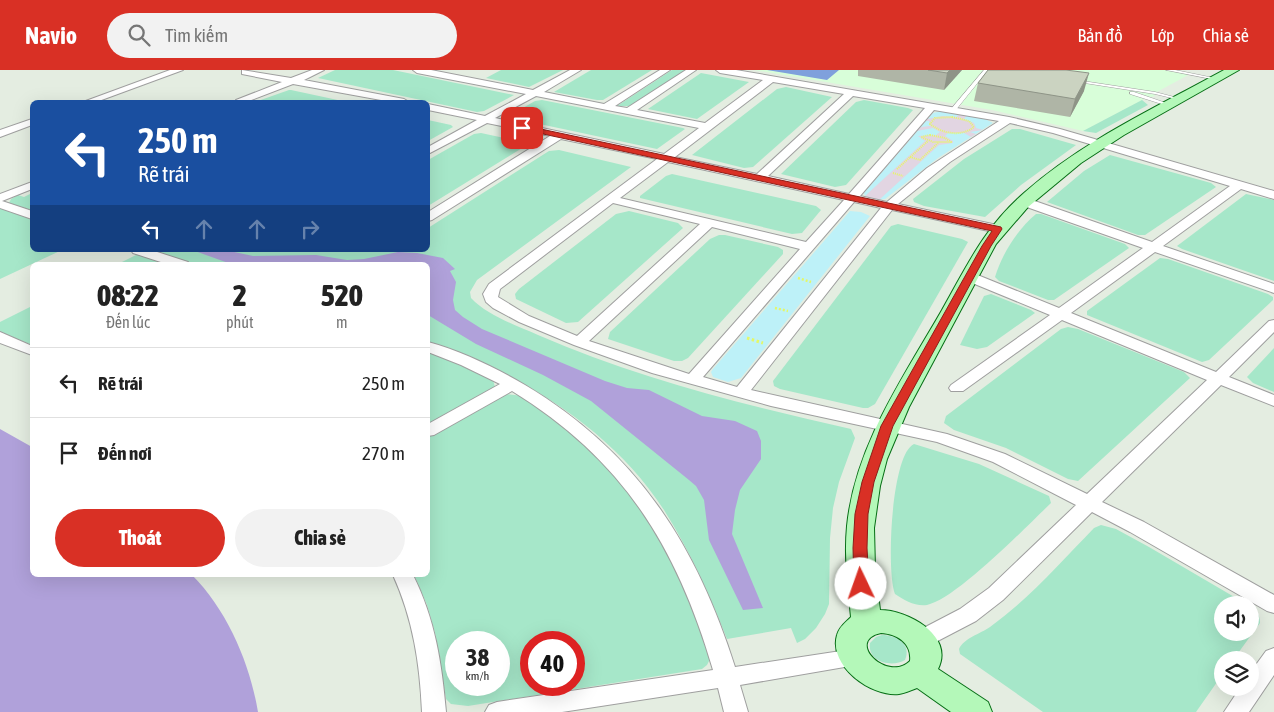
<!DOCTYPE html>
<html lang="vi">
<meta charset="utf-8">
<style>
body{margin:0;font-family:"Asap Condensed",sans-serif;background:#f2f2f2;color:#222;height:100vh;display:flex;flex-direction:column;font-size:19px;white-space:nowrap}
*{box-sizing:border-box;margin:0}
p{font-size:16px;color:#767676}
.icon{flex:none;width:28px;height:28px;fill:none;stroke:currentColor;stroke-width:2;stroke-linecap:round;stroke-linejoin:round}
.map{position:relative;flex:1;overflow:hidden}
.side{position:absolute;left:30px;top:192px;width:400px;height:315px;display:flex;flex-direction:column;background:#fff;border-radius:8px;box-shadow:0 5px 20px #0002}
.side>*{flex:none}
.top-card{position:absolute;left:30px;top:30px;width:400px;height:152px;border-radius:8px;box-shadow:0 5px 20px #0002;background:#1a4fa0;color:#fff;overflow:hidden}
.controls{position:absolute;left:1214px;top:526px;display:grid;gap:10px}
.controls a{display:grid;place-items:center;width:45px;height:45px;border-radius:50%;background:#fff;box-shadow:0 5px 20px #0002;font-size:25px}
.speed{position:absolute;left:445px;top:561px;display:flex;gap:10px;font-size:25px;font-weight:700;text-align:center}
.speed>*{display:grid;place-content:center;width:65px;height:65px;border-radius:50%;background:#fff;box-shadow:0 5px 20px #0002;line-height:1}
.speed small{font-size:12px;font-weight:400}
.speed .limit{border:8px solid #d22;background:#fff;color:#111}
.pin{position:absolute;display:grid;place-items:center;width:42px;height:42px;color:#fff;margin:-21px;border-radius:10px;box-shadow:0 2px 8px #0006}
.me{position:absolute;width:55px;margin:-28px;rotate:357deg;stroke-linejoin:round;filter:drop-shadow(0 0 4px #0008)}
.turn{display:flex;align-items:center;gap:18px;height:105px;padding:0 25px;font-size:22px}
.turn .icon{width:65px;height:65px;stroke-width:2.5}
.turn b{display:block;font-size:35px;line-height:42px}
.lanes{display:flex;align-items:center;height:48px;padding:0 25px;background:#0003;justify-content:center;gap:25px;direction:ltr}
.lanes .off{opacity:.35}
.eta{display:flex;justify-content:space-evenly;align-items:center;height:85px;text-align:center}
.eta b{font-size:30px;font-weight:800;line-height:35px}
.action{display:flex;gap:10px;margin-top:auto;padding:10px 25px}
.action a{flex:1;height:58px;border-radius:30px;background:#d93025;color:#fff;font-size:20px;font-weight:800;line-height:58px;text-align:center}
.action a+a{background:#f2f2f2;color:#222}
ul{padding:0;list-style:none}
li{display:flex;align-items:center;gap:15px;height:70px;padding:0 25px;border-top:1px solid #e0e0e0}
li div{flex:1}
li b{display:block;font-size:19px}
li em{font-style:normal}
header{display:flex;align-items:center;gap:30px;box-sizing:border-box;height:70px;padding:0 25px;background:#d93025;color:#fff}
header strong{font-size:24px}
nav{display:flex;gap:28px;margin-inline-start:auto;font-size:18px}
.search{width:350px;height:45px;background:#f2f2f2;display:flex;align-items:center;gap:12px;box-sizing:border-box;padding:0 18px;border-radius:28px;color:#767676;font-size:19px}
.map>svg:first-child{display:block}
</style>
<header>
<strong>Navio</strong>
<div class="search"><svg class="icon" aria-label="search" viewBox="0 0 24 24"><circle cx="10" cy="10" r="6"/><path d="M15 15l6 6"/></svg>Tìm kiếm</div>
<nav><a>Bản đồ</a><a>Lớp</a><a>Chia sẻ</a></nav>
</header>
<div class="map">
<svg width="1274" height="642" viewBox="0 0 1274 642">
<rect width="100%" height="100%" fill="#e4ede1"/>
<path fill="#d8fed9" d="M754,0H1176L1192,3L1153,24L1156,25L1152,27H1148L1083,61L992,40Z"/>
<g fill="#a6e7c9" fill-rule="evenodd">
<path d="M335,0H393L514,25L484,41L477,42L318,8Z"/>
<path d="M501,0H563L529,17L486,8Z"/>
<path d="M591,0H652L603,30H597L554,22Z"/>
<path d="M672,0H687L629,36H617Z"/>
<path d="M701,3L749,12L697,49L648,39Z"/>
<path d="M786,17L832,27L753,97L744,98L692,85L777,19Z"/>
<path d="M289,20H291L347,32H255Z"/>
<path d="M542,30L683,58L685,59L657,79L507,47L535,31Z"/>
<path d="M864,30L908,38L913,40L846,115L835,117L781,104L856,32Z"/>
<path d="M1142,30L1148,35L1096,63L1083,61Z"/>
<path d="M428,50L451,55L453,57L428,71Z"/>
<path d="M1012,59H1020L1076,75L1021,115L985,147L924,136L914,132L913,129L964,89Z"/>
<path d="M481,63L523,72L527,75L428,136V90L474,64Z"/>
<path d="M559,80L631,97L477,210L470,222L471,228C488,246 516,255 538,265C639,309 745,335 851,359L855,368L839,412L833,438L830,468L829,534L825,544L816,558L805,569L797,573L791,558L727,569C709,524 690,481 664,440C610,357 519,303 428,272V195H196L151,180H428V158L549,81Z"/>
<path d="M1110,85L1211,113L1216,117L1145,165H1138L1047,132L1084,101Z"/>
<path d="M672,104L816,136L821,140L802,163L792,164L640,128V126L666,106Z"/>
<path d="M32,123V141L9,133L11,129L18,125L24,127Z"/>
<path d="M1246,124L1274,130V211L1182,179L1177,176Z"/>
<path d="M0,138L32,149V180H62L0,209Z"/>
<path d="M629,141L678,153L683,158L578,252L566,253L516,229L515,224L519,219L616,144Z"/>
<path d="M1036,144H1041L1125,174L1129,178L1054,230H1048L999,211L995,207C1002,184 1017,160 1036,144Z"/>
<path d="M898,154L962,169L968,172L875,334L868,338H863L780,319L774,316L773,311L891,156Z"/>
<path d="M725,165L778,177L783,180V184L688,288L682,291H674L608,269L610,262L710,169L719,165Z"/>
<path d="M138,184L169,195H116Z"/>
<path d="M1160,188L1168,189L1268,224L1273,227V230L1209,290L1202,292L1087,245V241Z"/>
<path d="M991,224L1031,240L1035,243L987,277L977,279L960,275L984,226Z"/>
<path d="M32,236V275L0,262V252Z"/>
<path d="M1068,257L1078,259L1184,302L1190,308L1078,411L1068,409L1006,378L954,360L944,353L946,346L1061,259Z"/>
<path d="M1274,278V322L1253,313L1247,307Z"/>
<path d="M428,281L493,310L495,317L489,322L428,355Z"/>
<path d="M506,324L523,326L564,355L621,411L671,485L701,555L710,589L707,595L702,599L468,636L451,634L446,629L435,563L427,535L414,505H428V367ZM456,572H499V615H456ZM531,572H574V615H531Z"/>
<path d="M914,374L979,394L1049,426L1051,433C1027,456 955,530 927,535C916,537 904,530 895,524C886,502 891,384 914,374Z"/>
<path d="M1101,455L1116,459L1149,477L1248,535H1222V562H1250V536C1256,541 1260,544 1260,553L1233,590H1222V605L1196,642H1043L960,584L959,579C964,568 980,564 990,557C1029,529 1061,492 1094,458Z"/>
<path d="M882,565C896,565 912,574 905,590C892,598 867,592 870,573L876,567Z"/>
</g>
<g fill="#bdf1f8">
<path d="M942,41L983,48L993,53L938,88L885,129L878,130L865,126L864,123L933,43Z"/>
<path d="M850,141L861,142L870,146L741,308L728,312L713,307L711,302L713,299Z"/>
</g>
<path fill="#7fa0dc" d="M767,0H839L827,10Z"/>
<path fill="#e2d5e2" d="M960,44L967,45L964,49L974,53L976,58L983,60L970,62L976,64L971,67L964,63H948L945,66L953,71V73L939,75L879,130L865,126L925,71L918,66L936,65L940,62L933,58L917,61L921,57L930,56L929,51H926L927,49L943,46L956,47Z"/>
<g fill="#b0a1da">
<path d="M192,180H225L253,186L316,185L347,190L364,189L398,182L417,183L443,188L455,199L450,201L456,212L453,230L455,240L463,247L482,259L605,311L627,318L649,320L702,346L735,351L757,361L761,371V389L740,420L735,440L732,464L763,538L743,540L709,470L704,430L696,416L689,410L591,331L543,305L476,274L428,245V195H234Z"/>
<path d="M0,359L32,377V505H192C227,540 250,593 258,642H0Z"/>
</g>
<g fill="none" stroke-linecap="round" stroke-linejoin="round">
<g stroke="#9f9f9f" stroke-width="1">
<g id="lane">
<path d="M984,0H988L955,41H951V39Z"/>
<path d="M1166,0H1175L1219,9L1217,10Z"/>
<path d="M1076,10L1155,22L1182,29L1180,30L1155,24L1078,12H1076Z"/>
<path d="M1130,22H1134L1172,35L1168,36L1130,24Z"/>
</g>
</g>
<g stroke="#9f9f9f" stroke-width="2">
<g id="street">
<path d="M170,0H183L96,32H83Z"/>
<path d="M242,0L291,8L312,0H324L304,10L404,29L409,32H392L293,14L246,32H235L236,30L282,12L242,4Z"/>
<path d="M413,0H431L533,20L570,0H581L544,22L604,34L660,0H670L615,36L627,38L686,0H696L637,40L705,53L763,10L720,3L716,0H736L1009,47L1060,59L1274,121V129L1241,119L1163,176L1274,214V223L1155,182L1071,243L1216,302L1269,251L1274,250V262L1229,307L1274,325V336L1221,315L1102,432L1144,452L1274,525V543L1267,541L1130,462L1092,442L1003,530L976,551L928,576L920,579L912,576L909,570L912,564L960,539L989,518L1076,435L993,392L937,372L771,336L652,303L574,275L519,252L493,238L486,232L483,224L489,214L657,89L561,69L432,150L428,151V142L550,66L487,53L428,84V77L477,50L428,40V34L485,46L526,24L417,3ZM773,12L844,24L757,104L675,87ZM536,26L699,58L664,84L495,48ZM853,26L925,38L849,124L768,106ZM934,40L999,51L927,98L887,132L860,126ZM1010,53L1053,63L1230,116L1152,172L1029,129H1021L1019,132L1021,135L1143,178L1059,238L975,204L970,203L963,207L965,210L1050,245L951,315L949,318L951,321H963L1062,250L1207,310L1087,424L1005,384L947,364L751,320L892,140L998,163L1002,162L1004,159L1002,156L898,134L950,92ZM668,92L844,130L806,172L620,128ZM854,132L881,138L737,317L703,307ZM613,133L700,154L577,266L529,246L498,227L500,219ZM712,157L800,179L689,304L589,271Z"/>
<path d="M32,49V55L0,67V60Z"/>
<path d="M32,112V119L2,131L32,141V149L0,138V124Z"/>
<path d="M131,180H151L188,192L190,195H170L133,183Z"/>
<path d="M0,262L32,276V285L0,273Z"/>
<path d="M428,272C461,281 496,298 525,315C637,382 696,474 735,597L854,579L862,582L865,588L862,594L740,615L748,642H724L718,618L562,642H485L489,635L497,632L713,600C677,477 623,389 512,321L434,365L428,366V354L500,314L461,295L428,282Z"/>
<path d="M393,505H413C435,549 442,594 446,642H422C420,594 413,549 393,505Z"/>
<path d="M1274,578V605L1249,642H1224L1240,618H1250V603L1266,581Z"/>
</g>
</g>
<g stroke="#066e15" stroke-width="2">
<path id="secondary" d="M1224,0H1239L1124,65L1081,93L1028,137L996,174L909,337L887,389L880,416L874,458L875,499L880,540C907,540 955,565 938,599L988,632L992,642H951L917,618C911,620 905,623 899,624C871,627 828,596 837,565C839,557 846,552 851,547C848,517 844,487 847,456C855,376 903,308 942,240C968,194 984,158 1024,123C1084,70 1155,38 1224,0ZM881,563C897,564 912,573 910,591C888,613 844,571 881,563Z"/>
</g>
<g stroke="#e4f768" stroke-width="2" stroke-dasharray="1 1" stroke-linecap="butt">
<path d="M952,47L969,51L974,57C961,67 943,64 930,54L935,48Z"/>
<path d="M930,65L945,68L951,72H933L921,67Z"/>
<path d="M910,87L920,90"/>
<path d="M920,90L938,73"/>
<path d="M897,99L928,71"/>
<path d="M893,103L903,106"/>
</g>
<g stroke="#e4f768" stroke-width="2.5" stroke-dasharray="2 2" stroke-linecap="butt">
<path d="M798,208L811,212"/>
<path d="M775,238L788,241"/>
</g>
<path stroke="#e4f768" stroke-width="3" stroke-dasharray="2.5 2.5" stroke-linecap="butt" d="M747,268L763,273"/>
<use href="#lane" fill="#fff" fill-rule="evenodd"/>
<use href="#street" fill="#fff" fill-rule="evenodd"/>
<use href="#secondary" fill="#b4f8b9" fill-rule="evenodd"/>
</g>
<g fill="#afb5a6">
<path d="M858,0H962L944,20L858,6Z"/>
<path d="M978,13L1084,21L1070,47L974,31Z"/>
</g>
<g fill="#8e9487">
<path d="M950,0H962L944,20L947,3Z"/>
<path d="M1089,3L1084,21L1070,47L1075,29Z"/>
</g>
<g fill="#cbd3c1" stroke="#8e9487">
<path d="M928,0H950L947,3Z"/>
<path d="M988,0H1066L1089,3L1075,29L978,13Z"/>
</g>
<path fill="#d93025" stroke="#8d1f18" d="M522,55L1001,157L1002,159L991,176L893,356L874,412L868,444L867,478L869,514L866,518L861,520L856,518L854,514L853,478L855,444L862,412L881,356L982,176L992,161L520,59L519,58Z"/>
</svg>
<div class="controls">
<a><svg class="icon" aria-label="sound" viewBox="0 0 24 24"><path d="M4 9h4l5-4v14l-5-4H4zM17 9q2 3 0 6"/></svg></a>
<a><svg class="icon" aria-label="layers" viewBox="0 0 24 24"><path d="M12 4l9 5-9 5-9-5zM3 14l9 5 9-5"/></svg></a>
</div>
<div class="speed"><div>38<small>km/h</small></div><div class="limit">40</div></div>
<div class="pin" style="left:522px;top:58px;background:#d93025"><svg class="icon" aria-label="arrive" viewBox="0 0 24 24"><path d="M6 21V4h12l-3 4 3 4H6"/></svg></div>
<svg class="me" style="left:861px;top:514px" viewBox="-20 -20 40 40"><circle r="19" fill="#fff"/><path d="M0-13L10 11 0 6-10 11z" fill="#d93025"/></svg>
<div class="top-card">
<div class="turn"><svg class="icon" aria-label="left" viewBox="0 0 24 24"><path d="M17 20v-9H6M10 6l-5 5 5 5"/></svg><div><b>250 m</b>Rẽ trái</div></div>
<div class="lanes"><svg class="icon" aria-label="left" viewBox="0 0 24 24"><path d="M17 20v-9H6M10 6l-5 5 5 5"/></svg><svg class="icon off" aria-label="ahead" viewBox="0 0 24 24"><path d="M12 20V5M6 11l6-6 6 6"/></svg><svg class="icon off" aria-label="ahead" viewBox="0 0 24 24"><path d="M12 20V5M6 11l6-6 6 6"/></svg><svg class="icon off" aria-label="right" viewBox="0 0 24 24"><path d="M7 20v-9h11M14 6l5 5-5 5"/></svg></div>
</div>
<section class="side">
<div class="eta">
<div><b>08:22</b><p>Đến lúc</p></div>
<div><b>2</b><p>phút</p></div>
<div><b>520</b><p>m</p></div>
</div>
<ul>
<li><svg class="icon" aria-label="left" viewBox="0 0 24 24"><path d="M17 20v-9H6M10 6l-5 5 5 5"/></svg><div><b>Rẽ trái</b></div><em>250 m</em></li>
<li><svg class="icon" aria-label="arrive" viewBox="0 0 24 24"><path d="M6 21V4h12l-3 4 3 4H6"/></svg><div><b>Đến nơi</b></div><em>270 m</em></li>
</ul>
<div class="action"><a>Thoát</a><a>Chia sẻ</a></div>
</section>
</div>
